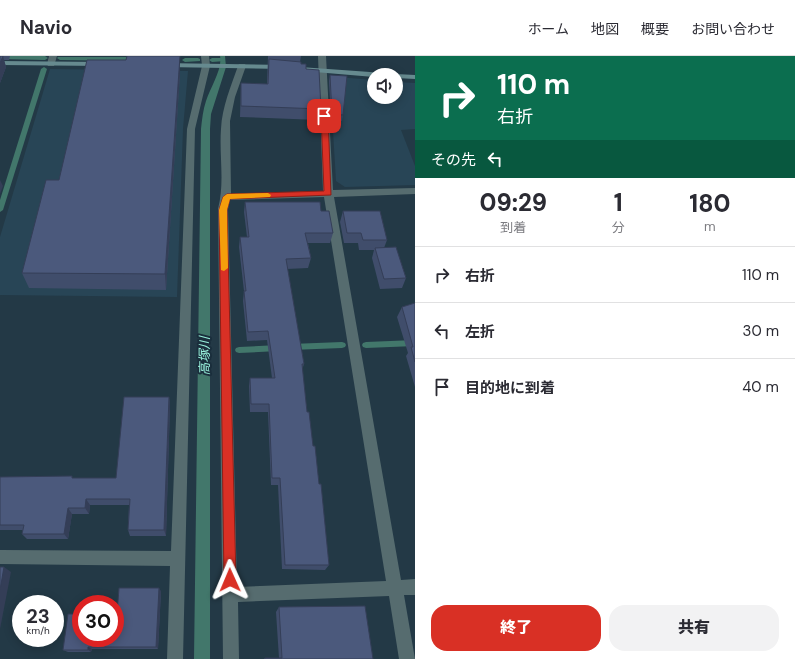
<!DOCTYPE html>
<html lang="ja">
<meta charset="utf-8">
<style>
body{margin:0;font-family:"DM Sans","Noto Sans JP",sans-serif;background:#f2f2f3;color:#2b2b33;height:100vh;display:flex;flex-direction:column;font-size:15px;white-space:nowrap}
*{box-sizing:border-box;margin:0}
p{font-size:13px;color:#7c7c81}
.icon{flex:none;width:22px;height:22px;fill:none;stroke:currentColor;stroke-width:2;stroke-linecap:round;stroke-linejoin:round}
.map{position:relative;flex:1;overflow:hidden}
.panel{display:flex;flex-direction:column;background:#fff;width:380px}
.panel>*{flex:none}
.hud{background:#0b6e4f;color:#fff;overflow:hidden}
.tools{position:absolute;left:367px;top:12px;display:grid;gap:8px}
.tools a{display:grid;place-items:center;width:36px;height:36px;border-radius:50%;background:#fff;box-shadow:0 2px 10px #0003;font-size:20px}
.speed{position:absolute;left:12px;top:539px;display:flex;gap:8px;font-size:20px;font-weight:700;text-align:center}
.speed>*{display:grid;place-content:center;width:52px;height:52px;border-radius:50%;background:#fff;box-shadow:0 2px 10px #0003;line-height:1}
.speed small{font-size:10px;font-weight:400}
.speed .limit{border:6px solid #d22;background:#fff;color:#111}
.pin{position:absolute;display:grid;place-items:center;width:34px;height:34px;color:#fff;margin:-17px;border-radius:8px;box-shadow:0 2px 6px #0006}
.me{position:absolute;width:44px;margin:-22px;rotate:359deg;stroke-linejoin:round;filter:drop-shadow(0 0 3px #0008)}
.turn{display:flex;align-items:center;gap:14px;height:84px;padding:0 16px;font-size:18px}
.turn .icon{width:52px;height:52px;stroke-width:2.5}
.turn b{display:block;font-size:28px;line-height:34px}
.then{display:flex;align-items:center;height:38px;padding:0 16px;background:#0003;gap:8px;font-size:15px}
.eta{display:flex;justify-content:space-evenly;align-items:center;height:68px;text-align:center}
.eta b{font-size:24px;font-weight:800;line-height:28px}
.cta{display:flex;gap:8px;margin-top:auto;padding:8px 16px}
.cta a{flex:1;height:46px;border-radius:16px;background:#d93025;color:#fff;font-size:16px;font-weight:800;line-height:46px;text-align:center}
.cta a+a{background:#f2f2f3;color:#2b2b33}
ul{padding:0;list-style:none}
li{display:flex;align-items:center;gap:12px;height:56px;padding:0 16px;border-top:1px solid #e1e1e2}
li div{flex:1}
li b{display:block;font-size:15px}
li em{font-style:normal}
header{display:flex;align-items:center;gap:24px;box-sizing:border-box;height:56px;padding:0 20px;background:#fff;border-bottom:1px solid #e1e1e2}
header strong{font-size:19px}
nav{display:flex;gap:22px;margin-inline-start:auto;font-size:14px}
main{display:flex;flex:1;min-height:0}
.map>svg:first-child{display:block}
</style>
<header>
<strong>Navio</strong>
<nav><a>ホーム</a><a>地図</a><a>概要</a><a>お問い合わせ</a></nav>
</header>
<main>
<div class="map">
<svg width="415" height="603" viewBox="0 0 415 603">
<rect width="100%" height="100%" fill="#233946"/>
<g fill="#284556">
<path d="M50,13L188,15L183,73L177,241L0,239V181Z"/>
<path d="M337,21L374,24V41H396V26L415,27V73L401,74L415,110V129L345,131L336,125L330,25Z"/>
</g>
<path fill="#42776b" d="M220,0H225L226,11L211,58L210,73V603H194L201,73C202,63 203,54 206,45C210,32 223,12 220,0Z"/>
<g fill="none" stroke-linecap="round" stroke-linejoin="round">
<g fill="#42776b" fill-rule="evenodd">
<path d="M0,0H45L48,2L45,4L0,3Z"/>
<path d="M58,1H136L139,3L136,5L60,4L57,2Z"/>
<path d="M198,2L200,3V5L185,6L182,4L185,2Z"/>
<path d="M223,2L225,3V5L212,6L209,4L212,2Z"/>
<path d="M44,11L47,13L3,154L0,156V144L41,13Z"/>
<path d="M415,284V290L366,292L363,291L362,289L363,287L366,286Z"/>
<path d="M342,286L345,287L346,289L345,291L342,292L291,294L288,293L287,291L288,289L291,288Z"/>
<path d="M278,289L281,290L282,292L281,294L278,295L239,297L236,296L235,294L236,292L239,291Z"/>
</g>
<g fill="#566c6f" fill-rule="evenodd">
<path d="M49,0H57L54,10H48L47,8Z"/>
<path d="M201,0H209L210,10L195,73L183,603H167L170,510L0,508V494L171,495L187,73L202,10Z"/>
<path d="M318,0H326L333,134L415,132V138L334,141L401,524L415,523V539H404L415,603H399L389,540L238,546L239,603H223L218,153C225,126 219,100 221,73C222,51 231,30 238,10L239,8H245L246,10L235,41L230,65L231,138L323,135ZM324,141L386,525L237,531L228,153L230,144Z"/>
</g>
<g fill="#668a8f" fill-rule="evenodd">
<path d="M0,5L103,6L107,8L103,10L0,9Z"/>
<path d="M162,7L285,9L289,11L285,13L165,11H162Z"/>
<path d="M300,11L384,17L388,19H374V21L303,15H300Z"/>
<path d="M396,18L415,19V23L396,22V19H393Z"/>
</g>
</g>
<g fill="#404d6b">
<path d="M0,0H10L9,4H4L6,11L0,27Z"/>
<path d="M268,0H301L300,6L301,8L306,13L321,53L319,64L240,61L241,27L267,28Z"/>
<path d="M180,17L166,234L29,232L22,217L59,124Z"/>
<path d="M330,19L343,59L342,65L331,64L329,25Z"/>
<path d="M245,146L321,155L333,177L330,187H308L311,202L308,212L287,213L304,308L302,314L307,356L319,428L329,509L325,514L282,513L278,429H271L268,356H250L249,330L250,322H272L267,284L247,285L243,245L244,235L239,191L240,181H247L244,156Z"/>
<path d="M343,155L387,184L384,192L406,222L402,232L380,233L372,202L374,194H359L358,187H344L340,166Z"/>
<path d="M415,247V331L406,300L408,297L397,261L402,251Z"/>
<path d="M169,341L170,349L166,480H130L128,474L129,449H90L89,458H72L68,483H27L22,478L23,474H0V421L73,422H116Z"/>
<path d="M161,535L158,593H92L91,596H68L63,594L117,558Z"/>
<path d="M279,551L373,603H264L265,602H279L276,556Z"/>
</g>
<g fill="#343e57">
<path d="M3,0L6,11L0,27V7Z"/>
<path d="M180,0V17L166,234L165,218Z"/>
<path d="M0,124L3,130L0,138Z"/>
<path d="M169,341L170,349L166,480L164,474Z"/>
<path d="M86,443L90,449L89,458L85,452Z"/>
<path d="M68,452L72,458L68,483L64,478Z"/>
<path d="M4,511L11,516L0,573V534Z"/>
<path d="M159,532L161,535L158,593L156,591Z"/>
<path d="M88,591L92,593L91,596L88,594Z"/>
</g>
<g fill="#4b597c" stroke="#343e57">
<path d="M0,0H3L0,7Z"/>
<path d="M127,0H180L165,218L22,217L46,124H59L87,4H126Z"/>
<path d="M269,3L301,6V8H306V13L319,14L321,53L241,50V27L268,28Z"/>
<path d="M330,19L347,20L343,59L332,58Z"/>
<path d="M245,146H320L321,155H329L333,177H305L311,202L286,203L304,308H302L307,356H309L313,390H315L319,428H321L329,509H285L280,422H272L269,348H251L250,322H275L268,275L248,276L244,235H246L240,181H249Z"/>
<path d="M343,155H380L387,184H363L361,177H347Z"/>
<path d="M396,191L406,222L384,223L375,192Z"/>
<path d="M415,247V306L411,291H413L402,251Z"/>
<path d="M124,341H169L164,474H128L130,443H86L85,452H68L64,478H22L24,469H0V421L72,420V422H116Z"/>
<path d="M0,511H4L0,534Z"/>
<path d="M119,532H159L156,591H88V594H63L68,558H81V582H115V558H117Z"/>
<path d="M365,550L373,603H265V602H282L279,551Z"/>
</g>
<path fill="#d93025" stroke="#8d1f18" d="M324,58L328,60L331,139L230,143L227,154L236,524L234,528L230,529L226,528L224,524L219,154L223,141L227,138L324,135L321,60Z"/>
<path fill="#f59e0b" d="M268,137L271,139L270,141L230,143L227,154L228,212L224,215L221,214L219,154L223,141L227,138Z"/>
<g text-anchor="middle" dominant-baseline="central" stroke-width="4" stroke-linejoin="round" paint-order="stroke">
<g font-size="13" font-style="italic" fill="#99f1dc" stroke="#1a2e3c">
<text transform="translate(204 300) rotate(-90)">高塚川</text>
</g>
</g>
</svg>
<div class="tools">
<a><svg class="icon" aria-label="sound" viewBox="0 0 24 24"><path d="M4 9h4l5-4v14l-5-4H4zM17 9q2 3 0 6"/></svg></a>
</div>
<div class="speed"><div>23<small>km/h</small></div><div class="limit">30</div></div>
<div class="pin" style="left:324px;top:60px;background:#d93025"><svg class="icon" aria-label="arrive" viewBox="0 0 24 24"><path d="M6 21V4h12l-3 4 3 4H6"/></svg></div>
<svg class="me" style="left:230px;top:524px" viewBox="-20 -20 40 40"><path d="M0-17L14 15 0 8-14 15z" fill="#d93025" stroke="#fff" stroke-width="4"/></svg>
</div>
<section class="panel">
<div class="hud">
<div class="turn"><svg class="icon" aria-label="right" viewBox="0 0 24 24"><path d="M7 20v-9h11M14 6l5 5-5 5"/></svg><div><b>110 m</b>右折</div></div>
<div class="then">その先<svg class="icon" aria-label="left" viewBox="0 0 24 24"><path d="M17 20v-9H6M10 6l-5 5 5 5"/></svg></div>
</div>
<div class="eta">
<div><b>09:29</b><p>到着</p></div>
<div><b>1</b><p>分</p></div>
<div><b>180</b><p>m</p></div>
</div>
<ul>
<li><svg class="icon" aria-label="right" viewBox="0 0 24 24"><path d="M7 20v-9h11M14 6l5 5-5 5"/></svg><div><b>右折</b></div><em>110 m</em></li>
<li><svg class="icon" aria-label="left" viewBox="0 0 24 24"><path d="M17 20v-9H6M10 6l-5 5 5 5"/></svg><div><b>左折</b></div><em>30 m</em></li>
<li><svg class="icon" aria-label="arrive" viewBox="0 0 24 24"><path d="M6 21V4h12l-3 4 3 4H6"/></svg><div><b>目的地に到着</b></div><em>40 m</em></li>
</ul>
<div class="cta"><a>終了</a><a>共有</a></div>
</section>
</main>
